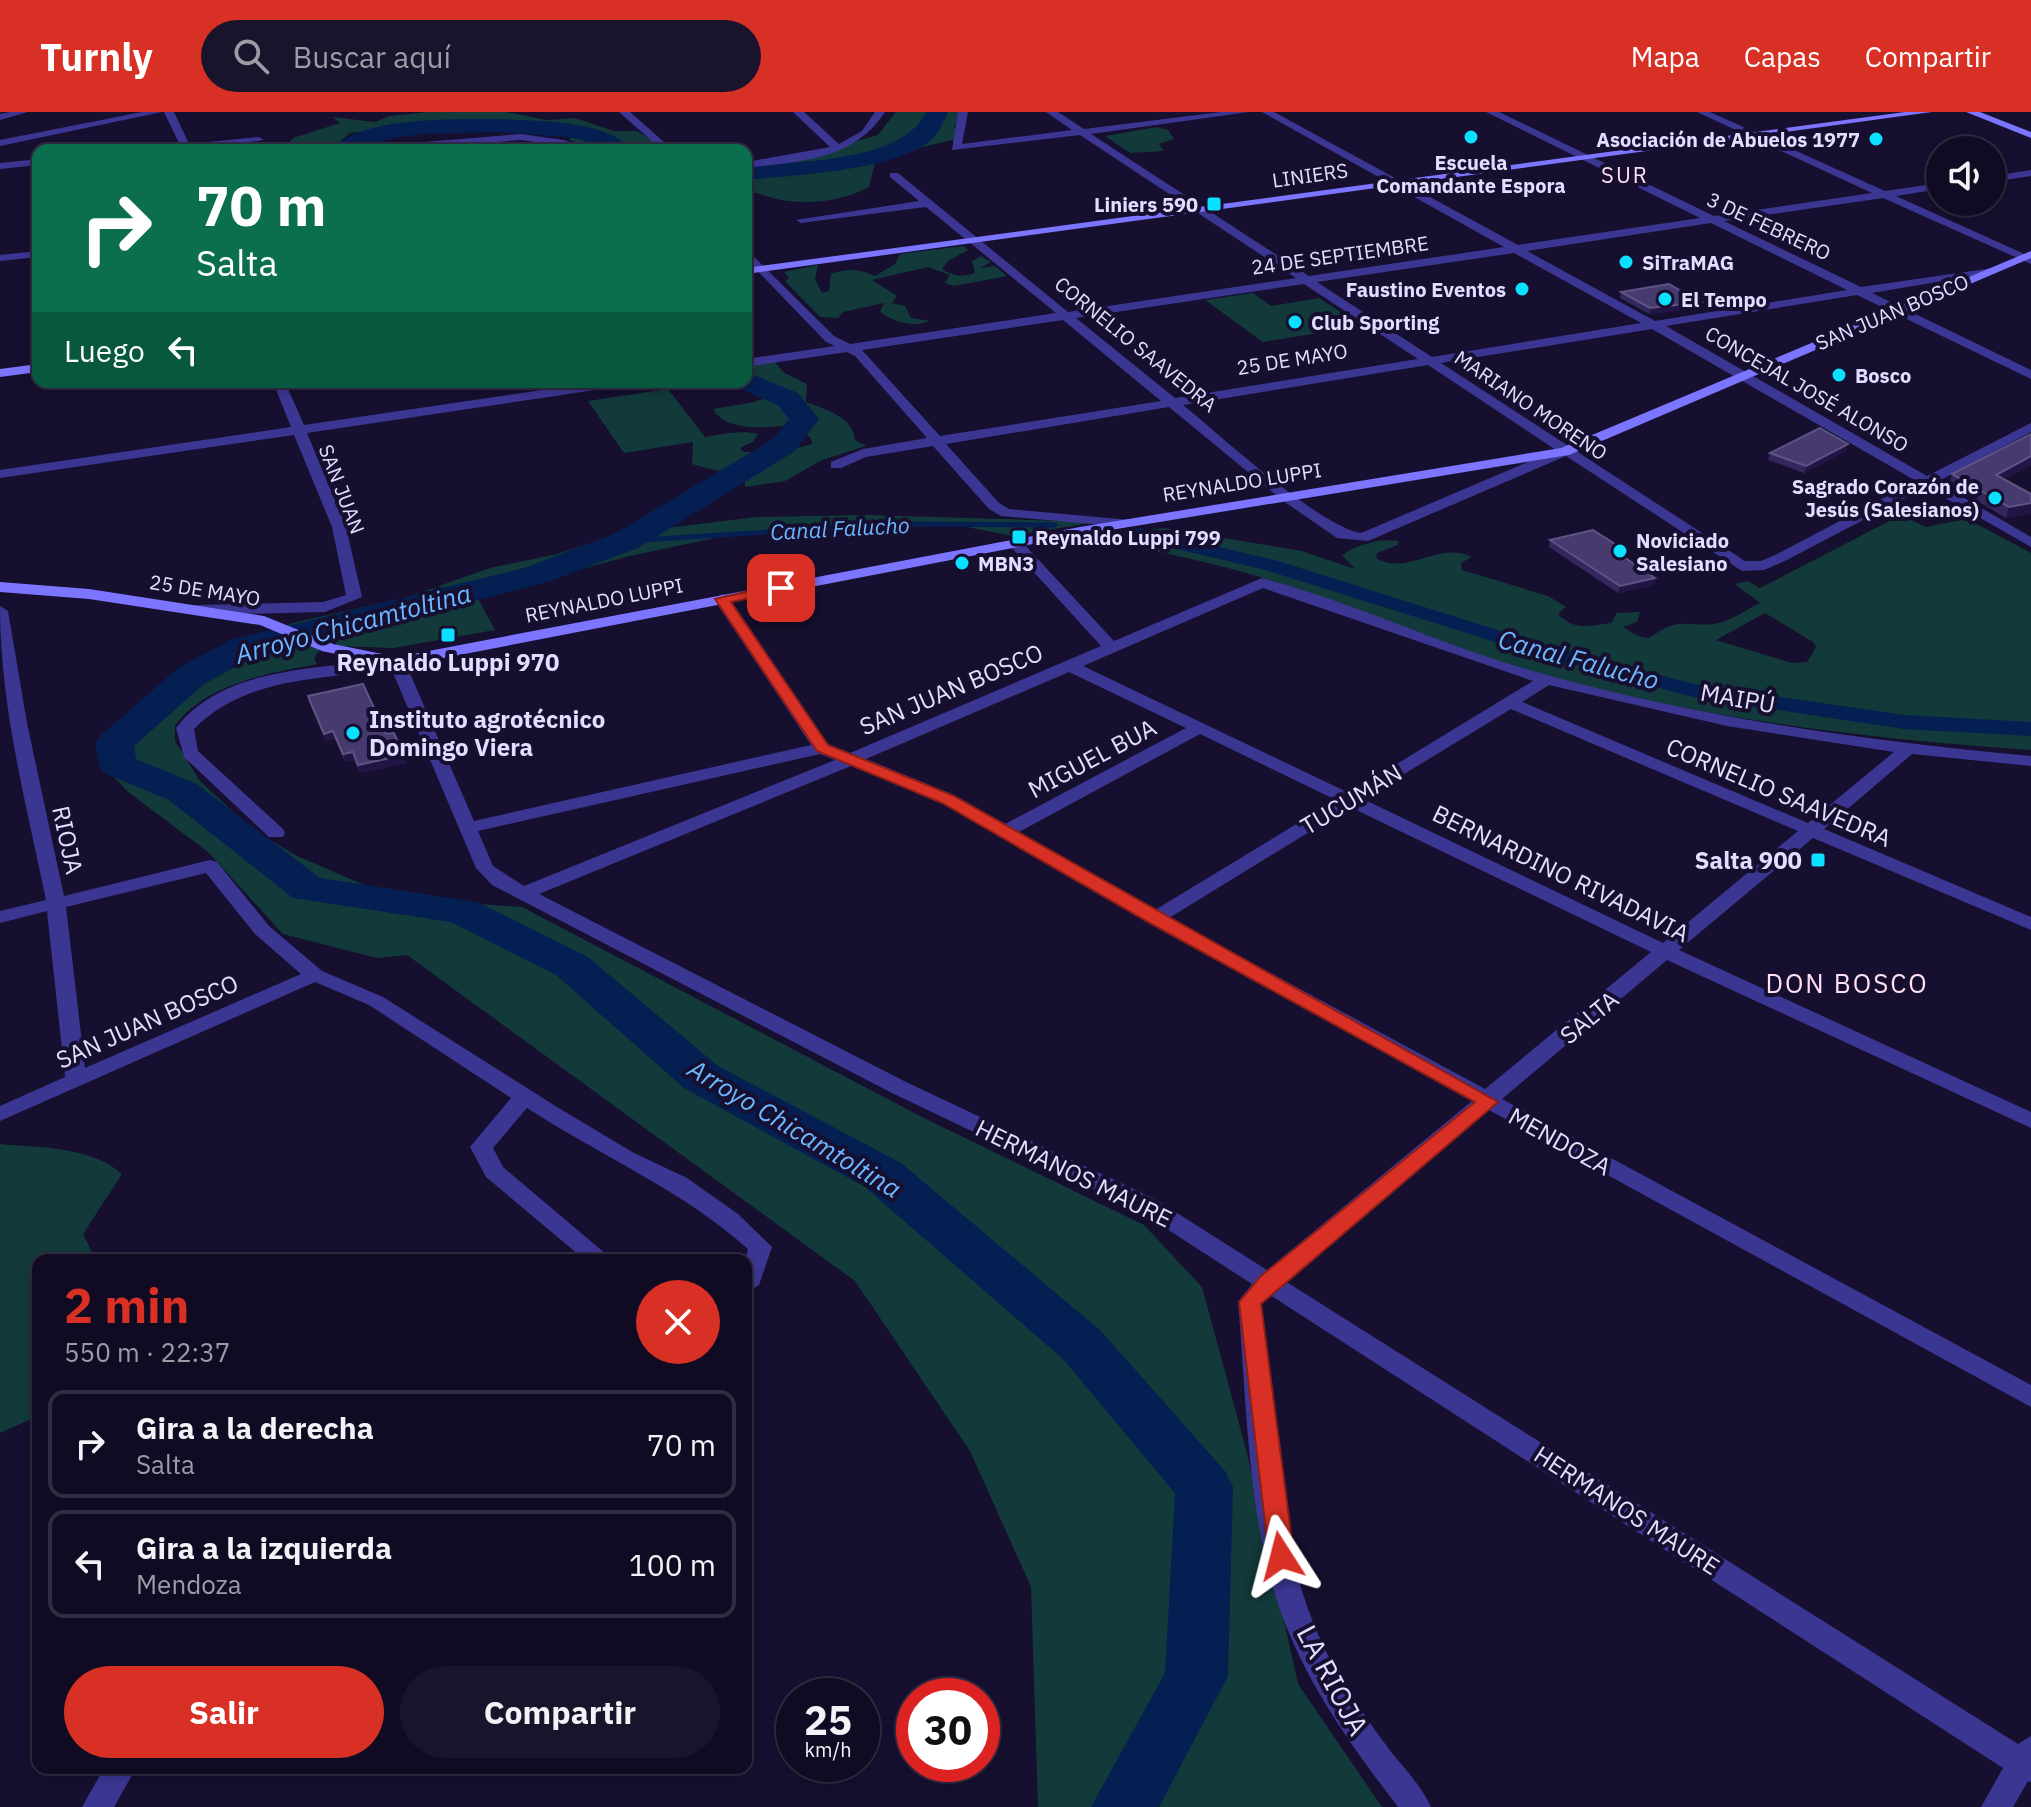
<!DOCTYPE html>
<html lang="es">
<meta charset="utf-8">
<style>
body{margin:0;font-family:"IBM Plex Sans",sans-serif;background:#19142b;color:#f1f3f6;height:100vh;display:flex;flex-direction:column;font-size:30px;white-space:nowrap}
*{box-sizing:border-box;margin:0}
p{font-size:26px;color:#9c9ba6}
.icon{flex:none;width:44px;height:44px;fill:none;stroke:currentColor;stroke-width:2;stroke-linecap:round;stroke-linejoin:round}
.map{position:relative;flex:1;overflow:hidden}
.panel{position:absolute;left:32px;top:1142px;width:720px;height:520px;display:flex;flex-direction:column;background:#100b23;border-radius:16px;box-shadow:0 4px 12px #0003,0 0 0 2px #302b41}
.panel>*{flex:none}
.banner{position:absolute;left:32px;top:32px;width:720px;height:244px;border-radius:16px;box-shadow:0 4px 12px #0003,0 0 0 2px #302b41;background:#0b6e4f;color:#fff;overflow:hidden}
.tools{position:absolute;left:1926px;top:24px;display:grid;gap:16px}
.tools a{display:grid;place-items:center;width:80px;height:80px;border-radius:50%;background:#100b23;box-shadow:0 4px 12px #0003,0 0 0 2px #302b41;font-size:40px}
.speed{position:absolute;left:776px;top:1566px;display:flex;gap:16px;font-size:40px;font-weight:700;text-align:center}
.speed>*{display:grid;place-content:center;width:104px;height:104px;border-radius:50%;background:#100b23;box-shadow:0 4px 12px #0003,0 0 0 2px #302b41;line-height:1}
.speed small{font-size:20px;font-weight:400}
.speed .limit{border:12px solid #d22;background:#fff;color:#111}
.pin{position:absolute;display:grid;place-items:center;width:68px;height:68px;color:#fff;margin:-34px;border-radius:16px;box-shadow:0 4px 12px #0006}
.me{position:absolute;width:88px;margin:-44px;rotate:351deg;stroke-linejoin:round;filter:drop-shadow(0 0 6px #0008)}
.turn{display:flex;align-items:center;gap:28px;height:168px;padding:0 32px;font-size:36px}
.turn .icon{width:104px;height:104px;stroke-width:2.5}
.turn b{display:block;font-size:56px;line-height:68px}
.then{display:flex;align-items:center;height:76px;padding:0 32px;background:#0003;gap:16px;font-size:30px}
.round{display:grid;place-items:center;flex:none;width:84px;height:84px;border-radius:42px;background:#19142b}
.summary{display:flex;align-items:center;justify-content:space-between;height:136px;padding:0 32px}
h1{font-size:48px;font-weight:700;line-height:60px;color:#d93025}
.button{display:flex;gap:16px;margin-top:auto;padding:16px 32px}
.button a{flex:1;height:92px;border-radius:48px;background:#d93025;color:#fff;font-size:32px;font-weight:700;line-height:92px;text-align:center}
.button a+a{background:#19142b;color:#f1f3f6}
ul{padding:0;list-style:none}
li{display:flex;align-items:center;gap:24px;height:108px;margin:0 16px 12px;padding:0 16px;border:4px solid #302b41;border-radius:16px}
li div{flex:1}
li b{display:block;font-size:30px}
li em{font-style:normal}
header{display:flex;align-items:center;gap:48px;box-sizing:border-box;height:112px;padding:0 40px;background:#d93025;color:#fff}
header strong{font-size:38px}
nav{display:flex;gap:44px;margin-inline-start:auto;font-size:28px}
.search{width:560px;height:72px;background:#19142b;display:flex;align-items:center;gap:20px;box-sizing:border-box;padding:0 28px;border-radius:44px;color:#9c9ba6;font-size:30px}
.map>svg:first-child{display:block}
</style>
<header>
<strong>Turnly</strong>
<div class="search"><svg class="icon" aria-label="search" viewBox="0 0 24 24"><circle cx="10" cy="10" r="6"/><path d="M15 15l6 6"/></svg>Buscar aquí</div>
<nav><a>Mapa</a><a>Capas</a><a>Compartir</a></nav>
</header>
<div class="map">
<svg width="2031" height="1695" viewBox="0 0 2031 1695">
<rect width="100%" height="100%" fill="#160f2f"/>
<g fill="#123a3a" fill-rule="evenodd">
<path d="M427,0H507L547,8L575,6L614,19H637L658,32L654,38H597L569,28L574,18L489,11L414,15L350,21L330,38H283L293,26L340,11L332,5L375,10L390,4Z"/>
<path d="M896,0H964L954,14L961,26L876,46L869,75C845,88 816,92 789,89C775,88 761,81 746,79V55L785,49L878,23Z"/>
<path d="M1157,15L1168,18L1174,27L1159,32L1164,39L1130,41L1105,24Z"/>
<path d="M964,134L968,138L948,149L942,157C954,164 962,166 975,161L972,149L981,144L991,150L980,156L995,154L1007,164L954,174L945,171L950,163L928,155L872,168L897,184L892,191L905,194L911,206L930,209C912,216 895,210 880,200L884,191L843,200L838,206L820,205L785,169L789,166L784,160L818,153L815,167L822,181L829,179L831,162C846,156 860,157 875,164L895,152L900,142Z"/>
<path d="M1253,181L1271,194L1319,186L1362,214L1263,230L1205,188Z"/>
<path d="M775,250L783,260L807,272L806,290C827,298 853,305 855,328L866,334L822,348L785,369L745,375V367C728,359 710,358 692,352L693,330L624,341L588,289L668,277L705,325C723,322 740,318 758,322L753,330L740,336L743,340H783L812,332L811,326L795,312C772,316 726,321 713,297L754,290L779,281L746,261V255Z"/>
<path d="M868,403L1096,410L1012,424L957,413L724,424L630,444L477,485L495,518L393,536L335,534L337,529L319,539L314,546L317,552C269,561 205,572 175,614V629L200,669L253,718L297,744L395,786L522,795L922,1005L1144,1113L1202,1175L1247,1341L1298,1572L1382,1695H1038L1031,1475L970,1339L855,1169L407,843L377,846L283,822L208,740L128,680L100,650L108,622L132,599L188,559L292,511L408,485L490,456L557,442L618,422L756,405Z"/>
<path d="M1901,403L1926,415L1961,408L1973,410L2031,441V638C1859,626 1685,605 1519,556C1446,535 1375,504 1303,479C1232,454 1160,439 1086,426L1164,416L1302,439L1355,457L1342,443C1357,433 1380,426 1398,429V433L1377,441L1376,446C1405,465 1440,428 1472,445L1461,451L1462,458L1548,484L1566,495L1558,502C1575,519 1588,514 1611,511L1617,501L1640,500L1637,510L1623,515C1656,537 1647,520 1674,513C1686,510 1700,514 1713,512C1728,511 1746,498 1760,491L1735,472L1748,469L1760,476ZM1765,501L1813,530L1816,535L1807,550L1792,551L1716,528Z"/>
<path d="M0,1032C41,1036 90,1034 122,1062L83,1122L96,1148H38V1304L0,1321Z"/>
</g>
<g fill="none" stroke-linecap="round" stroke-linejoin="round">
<path stroke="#051f52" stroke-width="5" d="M626,429L893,412L1055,413"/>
<path fill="#051f52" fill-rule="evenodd" d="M1138,416L1278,449L1532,529L1694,572L1904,603L2031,610V624L1904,617L1693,585L1518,537L1265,458L1131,426L1128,422L1131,418Z"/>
<g fill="#051f52" fill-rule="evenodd">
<path d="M926,0H948C944,9 939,20 932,27C898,59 793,63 746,68V54C795,50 904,50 926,0Z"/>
<path d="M499,7C534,9 608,7 631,38H603L583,28L566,25L499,20L421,22L388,27L358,38H332C358,4 458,7 499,7Z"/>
<path d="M746,260L798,281L819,307L795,339L638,436L548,470L256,544L204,572L134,634L136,647L197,672L320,766L477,790L588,845L718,954L901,1051L1101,1219L1225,1359L1233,1375L1228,1564L1159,1695H1091L1165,1561L1175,1381L1063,1247L865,1075L684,976L556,863L451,810L293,786L169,688L104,661L99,653L95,631L101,623L178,556L230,528L524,456L614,422L773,327L789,307L778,293L736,275L732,270H746Z"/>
</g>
<g fill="#3c3693" fill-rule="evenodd">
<path d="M10,0H28L0,8V2Z"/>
<path d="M142,0H162L0,34V28Z"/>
<path d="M164,0H174L189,32L259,25L264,28L192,38H153L180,33Z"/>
<path d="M619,0H630L673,38H662Z"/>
<path d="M793,0H804L839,32L862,19L875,0H885C853,49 800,49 746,56V50L830,35Z"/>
<path d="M958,0H968L962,32L1072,18L1046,0H1058L1084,17L1221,0H1249L1091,22L1309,164L1504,135L1262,0H1274L1518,133L1700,106L1486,0H1499L1714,104L1872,81L1697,0H1710L1885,79L1940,71V77L1896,84L2031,145V152L1883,86L1724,109L1861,175L2000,155L2002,157L1996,160L1872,181L2031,258V267L1857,183L1666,214L1927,364L2031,311V320L1937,370L2031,425V435L1926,375L1785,449L1764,458L1742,459L1566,344L1368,429L1337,426L1282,388L1169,295L946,332L999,391L1009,397L1131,408L1133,411L1126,415L1001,404L989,397L933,334L866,345L841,356H831V350L863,337L927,326L855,244L847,240L746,255V247L835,234L826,230L746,147V137L834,224L850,232L1056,201L926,95L801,111L796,108L919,89L890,65V61H898L1068,200L1296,166L1080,23L952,38ZM1711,111L1847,178L1655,209L1527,139ZM1514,141L1641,211L1432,245L1317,170ZM1304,172L1418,247L1175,286L1076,206ZM1063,208L1161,289L940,324L862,238ZM1652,217L1916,369L1775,443L1761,449H1745L1441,251ZM1428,253L1556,338L1361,421C1320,415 1220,323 1183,293Z"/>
<path d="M521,22L564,28L590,38L521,28L403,38L412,31Z"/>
<path d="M38,47V53L0,57V51Z"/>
<path d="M2031,58V64L1992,70V64Z"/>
<path d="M38,139V145L0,149V143Z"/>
<path d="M273,270H285L304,313L596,270H628L622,274L307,321L346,415L362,485L325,500L197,503L189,498L197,493L323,490L346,483L332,415L294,323L0,366V358L291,315Z"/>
<path d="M1016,428L1021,429L1114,529L1262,466C1349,489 1433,529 1519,555C1686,604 1858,628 2031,644V654L1912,642L1824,717L2031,805V818L1813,726L1679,838L2031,1000V1016L1667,848L1502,987L2031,1273V1295L1489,998L1285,1169L2018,1632L2031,1624V1670L2028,1669L2013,1695H1981L2003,1656L1270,1183L1262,1192C1275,1310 1274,1443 1331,1549C1349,1581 1370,1612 1392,1641C1406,1658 1422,1675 1431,1695H1398C1352,1635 1308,1574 1282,1503C1247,1408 1247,1290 1238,1190L1252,1172L1139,1099L890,980L492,773L476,756L391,556C321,569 248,563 194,617L198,639L283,717L285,721L283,725H269L184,645L176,616C227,551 323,559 397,545L405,550L474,709L811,633L714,487L722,482L728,484L828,632L850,641L1101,534L1011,435V429ZM1263,476L1533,569L1349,681L1083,554ZM1069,560L1186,616L1005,712L954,683L866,647ZM1549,573L1727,614L1894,640L1808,711L1522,590ZM1511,597L1798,719L1663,831L1363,687ZM1200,622L1336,688L1155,798L1019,720ZM820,642L835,648L524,774L493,754L478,719ZM851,654L942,691L1148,810L1472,989L1267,1158L1155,1087L906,970L539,782ZM1350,695L1651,840L1485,977L1169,806Z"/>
<path d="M0,494L8,499L27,611L64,784L210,748L217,750L269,814L322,859L383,885L557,995L634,1041L687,1066L738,1102L772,1135L759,1173L746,1181L745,1148L748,1137C682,1078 601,1044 527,996L493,1036L503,1055L613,1148H585L486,1065L470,1035L511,986L369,893L315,870L0,1009V994L65,965L47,799L0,811V799L46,788C26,691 0,594 0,494ZM206,761L255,822L301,862L85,956L66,795Z"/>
<path d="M104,1656H136L114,1695H82Z"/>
</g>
<g fill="#7c75ff" fill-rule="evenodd">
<path d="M1905,0H1932L746,162V156Z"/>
<path d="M1966,0H1980L2031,20V26Z"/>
<path d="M2031,139V146L1569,343L1080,423L397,555L322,539L260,513L89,487L0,480V470L89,477L264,504L333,532L397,545L1080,415L1561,336Z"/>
<path d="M38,252V260L0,265V257Z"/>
</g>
</g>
<g fill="#33275e">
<path d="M1621,180L1700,196L1649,202L1620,186Z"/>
<path d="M2031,322V353L2004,367L2031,382V401L2006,406L1949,372L1952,362Z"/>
<path d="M1846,339L1804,361L1768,348L1770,341Z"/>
<path d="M1550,428L1626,439L1625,445L1655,466L1654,473L1618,481L1549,435Z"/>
<path d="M308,584L386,622L404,643L406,651L360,661L354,648L345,650L335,627L326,629L310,592Z"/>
</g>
<g fill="#201544">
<path d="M1701,190L1700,196L1649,202L1650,196Z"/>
<path d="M1848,332L1846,339L1804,361L1806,354Z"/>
<path d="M2031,344V353L1993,373L1996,363Z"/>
<path d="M2031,391V401L2006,406L2009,395Z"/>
<path d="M1655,466L1654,473L1618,481L1620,474Z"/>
<path d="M333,619L335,627L326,629L324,622Z"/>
<path d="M353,640L354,648L345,650L343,642Z"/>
<path d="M404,643L406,651L360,661L358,653Z"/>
</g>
<g fill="#463a6f" stroke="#5e5486" stroke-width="2">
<path d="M1669,172L1701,190L1650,196L1621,180Z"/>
<path d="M1820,316L1848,332L1806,354L1770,341Z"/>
<path d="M2031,322V344L1996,363L2031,382V391L2009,395L1952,362Z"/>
<path d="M1593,418L1626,439L1618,441L1655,466L1620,474L1550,428Z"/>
<path d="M363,572L386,622L394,621L404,643L358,653L353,640L343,642L333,619L324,622L308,584Z"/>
</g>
<path fill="#d93025" stroke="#8d1f18" stroke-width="2" d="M781,472L788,476L786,479L731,490L828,633L954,684L1498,990L1261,1192L1294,1444L1290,1451L1281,1454L1273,1451L1269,1444L1239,1190L1261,1164L1475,990L1148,810L942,691L817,639L715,487Z"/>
<g fill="#0ae0ff" stroke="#160f2f" stroke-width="3">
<circle cx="1471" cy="25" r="8"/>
<circle cx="1876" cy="27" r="8"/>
<rect x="1206" y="84" width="16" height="16" rx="4"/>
<circle cx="1626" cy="150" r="8"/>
<circle cx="1522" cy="177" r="8"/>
<circle cx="1665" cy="187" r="8"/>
<circle cx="1295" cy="210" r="8"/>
<circle cx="1839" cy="263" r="8"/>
<circle cx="1995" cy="386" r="8"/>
<rect x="1011" y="417" width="16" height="16" rx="4"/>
<circle cx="1620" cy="439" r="8"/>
<circle cx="962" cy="451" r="8"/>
<rect x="440" y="515" width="16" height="16" rx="4"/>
<circle cx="353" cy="621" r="8"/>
<rect x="1810" y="740" width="16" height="16" rx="4"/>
</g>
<g text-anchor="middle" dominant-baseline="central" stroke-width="8" stroke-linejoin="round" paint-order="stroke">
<g font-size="20" font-weight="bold" fill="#e2deff" stroke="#160f2f" text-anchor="start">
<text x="1860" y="27" text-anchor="end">Asociación de Abuelos 1977</text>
<text x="1471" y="50" text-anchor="middle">Escuela<tspan x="1471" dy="23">Comandante Espora</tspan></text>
<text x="1198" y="92" text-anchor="end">Liniers 590</text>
<text x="1642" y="150">SiTraMAG</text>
<text x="1506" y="177" text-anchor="end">Faustino Eventos</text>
<text x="1681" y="187">El Tempo</text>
<text x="1311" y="210">Club Sporting</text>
<text x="1855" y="263">Bosco</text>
<text x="1979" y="374" text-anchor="end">Sagrado Corazón de<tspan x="1979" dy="23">Jesús (Salesianos)</tspan></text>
<text x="1035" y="425">Reynaldo Luppi 799</text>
<text x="1636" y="428">Noviciado<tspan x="1636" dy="23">Salesiano</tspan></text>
<text x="978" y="451">MBN3</text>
</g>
<g font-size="20" fill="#e2deff" stroke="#160f2f">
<text transform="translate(1310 63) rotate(-8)">LINIERS</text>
<text transform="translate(1769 114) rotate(25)">3 DE FEBRERO</text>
<text transform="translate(1340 143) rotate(-8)">24 DE SEPTIEMBRE</text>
<text transform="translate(1892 200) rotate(-23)">SAN JUAN BOSCO</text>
<text transform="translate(1136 232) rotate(39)">CORNELIO SAAVEDRA</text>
<text transform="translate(1292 247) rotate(-9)">25 DE MAYO</text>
<text transform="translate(1807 277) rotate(30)">CONCEJAL JOSÉ ALONSO</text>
<text transform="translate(1531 293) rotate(34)">MARIANO MORENO</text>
<text transform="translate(1242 370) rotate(-9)">REYNALDO LUPPI</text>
<text transform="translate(342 377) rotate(69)">SAN JUAN</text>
<text transform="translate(205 478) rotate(9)">25 DE MAYO</text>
<text transform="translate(604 488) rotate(-11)">REYNALDO LUPPI</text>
</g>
<g font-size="22" letter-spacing="2" fill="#ffe0f3" stroke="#160f2f">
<text x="1625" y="62">SUR</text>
</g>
<g font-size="22" font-style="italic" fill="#6cb7ff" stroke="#160f2f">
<text transform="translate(840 416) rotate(-3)">Canal Falucho</text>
</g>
<g font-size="24" font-weight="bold" fill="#e2deff" stroke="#160f2f">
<text x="448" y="550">Reynaldo Luppi 970</text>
<text x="369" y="607" text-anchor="start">Instituto agrotécnico<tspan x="369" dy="28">Domingo Viera</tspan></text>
<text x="1802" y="748" text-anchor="end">Salta 900</text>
</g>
<g font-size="24" fill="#e2deff" stroke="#160f2f">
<text transform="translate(951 577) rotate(-23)">SAN JUAN BOSCO</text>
<text transform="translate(1738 586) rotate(10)">MAIPÚ</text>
<text transform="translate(1092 646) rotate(-28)">MIGUEL BUA</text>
<text transform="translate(1779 680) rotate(23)">CORNELIO SAAVEDRA</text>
<text transform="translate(1351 687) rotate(-31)">TUCUMÁN</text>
<text transform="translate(68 728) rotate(78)">RIOJA</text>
<text transform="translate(1561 761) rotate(26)">BERNARDINO RIVADAVIA</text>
<text transform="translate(1589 905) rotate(-40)">SALTA</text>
<text transform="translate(147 909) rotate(-24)">SAN JUAN BOSCO</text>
<text transform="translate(1560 1029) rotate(29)">MENDOZA</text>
<text transform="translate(1074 1061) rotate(26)">HERMANOS MAURE</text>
<text transform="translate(1627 1398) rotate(33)">HERMANOS MAURE</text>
</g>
<g font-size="26" font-style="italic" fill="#6cb7ff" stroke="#160f2f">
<text transform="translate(353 511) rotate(-15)">Arroyo Chicamtoltina</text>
<text transform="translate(1579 547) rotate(15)">Canal Falucho</text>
<text transform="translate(795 1016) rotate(31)">Arroyo Chicamtoltina</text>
</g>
<g font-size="26" letter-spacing="2" fill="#ffe0f3" stroke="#160f2f">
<text x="1847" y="871">DON BOSCO</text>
</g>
<g font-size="28" fill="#e2deff" stroke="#160f2f">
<text transform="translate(1333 1568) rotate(62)">LA RIOJA</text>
</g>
</g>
</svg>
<div class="tools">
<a><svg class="icon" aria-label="sound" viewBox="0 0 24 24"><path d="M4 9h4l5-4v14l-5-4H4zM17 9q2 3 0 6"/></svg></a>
</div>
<div class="speed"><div>25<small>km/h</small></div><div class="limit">30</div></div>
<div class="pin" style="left:781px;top:476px;background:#d93025"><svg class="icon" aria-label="arrive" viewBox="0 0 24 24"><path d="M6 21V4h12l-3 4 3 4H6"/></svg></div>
<svg class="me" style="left:1281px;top:1444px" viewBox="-20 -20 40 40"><path d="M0-17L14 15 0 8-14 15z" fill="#d93025" stroke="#fff" stroke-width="4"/></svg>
<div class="banner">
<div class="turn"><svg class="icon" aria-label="right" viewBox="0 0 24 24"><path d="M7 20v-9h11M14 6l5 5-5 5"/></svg><div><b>70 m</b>Salta</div></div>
<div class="then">Luego<svg class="icon" aria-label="left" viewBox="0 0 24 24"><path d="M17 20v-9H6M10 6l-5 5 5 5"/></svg></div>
</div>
<section class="panel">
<div class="summary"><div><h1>2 min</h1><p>550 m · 22:37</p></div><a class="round" style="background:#d93025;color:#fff"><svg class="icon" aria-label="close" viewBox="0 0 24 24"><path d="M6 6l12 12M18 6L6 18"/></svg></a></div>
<ul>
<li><svg class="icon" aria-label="right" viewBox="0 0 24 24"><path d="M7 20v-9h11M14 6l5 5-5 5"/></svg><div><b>Gira a la derecha</b><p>Salta</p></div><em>70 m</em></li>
<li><svg class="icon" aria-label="left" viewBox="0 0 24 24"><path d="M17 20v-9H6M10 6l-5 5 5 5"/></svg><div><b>Gira a la izquierda</b><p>Mendoza</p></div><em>100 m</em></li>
</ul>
<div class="button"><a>Salir</a><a>Compartir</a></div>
</section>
</div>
